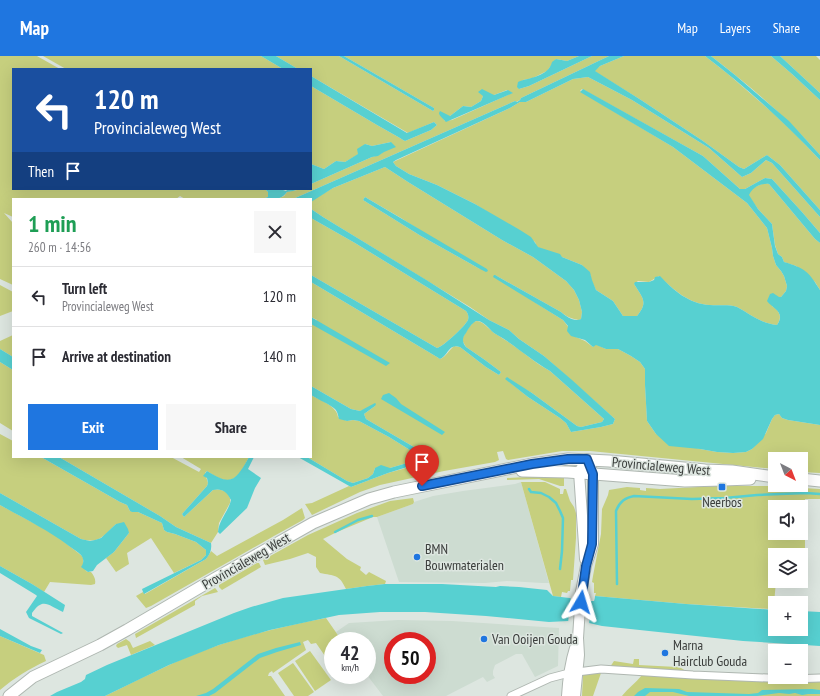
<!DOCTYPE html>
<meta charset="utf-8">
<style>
body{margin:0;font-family:"PT Sans Narrow",sans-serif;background:#f7f7f7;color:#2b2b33;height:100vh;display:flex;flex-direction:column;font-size:15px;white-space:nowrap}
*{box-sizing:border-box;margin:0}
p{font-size:13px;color:#7c7c81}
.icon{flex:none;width:22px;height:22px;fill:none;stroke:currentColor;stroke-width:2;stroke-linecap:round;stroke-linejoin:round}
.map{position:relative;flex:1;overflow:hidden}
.panel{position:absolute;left:12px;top:142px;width:300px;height:260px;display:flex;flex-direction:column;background:#fff;border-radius:0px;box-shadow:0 4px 16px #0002}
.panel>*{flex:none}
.top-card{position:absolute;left:12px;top:12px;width:300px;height:122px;border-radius:0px;box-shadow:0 4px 16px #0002;background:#1a4fa0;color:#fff;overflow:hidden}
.needle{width:26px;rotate:138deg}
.buttons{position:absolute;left:768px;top:396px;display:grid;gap:8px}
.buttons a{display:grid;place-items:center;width:40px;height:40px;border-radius:0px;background:#fff;box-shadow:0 4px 16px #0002;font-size:20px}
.speed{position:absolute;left:324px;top:576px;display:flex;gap:8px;font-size:20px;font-weight:700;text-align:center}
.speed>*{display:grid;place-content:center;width:52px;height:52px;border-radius:50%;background:#fff;box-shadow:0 4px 16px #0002;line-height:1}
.speed small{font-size:10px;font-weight:400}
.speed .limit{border:6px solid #d22;background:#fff;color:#111}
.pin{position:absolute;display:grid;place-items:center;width:34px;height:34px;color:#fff;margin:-41px -17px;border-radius:50% 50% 50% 0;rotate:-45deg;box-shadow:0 0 4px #0007}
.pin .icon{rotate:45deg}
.me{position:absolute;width:44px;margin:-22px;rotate:7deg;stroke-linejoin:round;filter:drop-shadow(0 0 3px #0008)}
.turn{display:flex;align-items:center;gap:14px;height:84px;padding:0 16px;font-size:18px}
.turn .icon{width:52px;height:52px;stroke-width:2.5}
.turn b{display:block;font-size:28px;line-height:34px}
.then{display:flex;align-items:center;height:38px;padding:0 16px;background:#0003;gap:8px;font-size:15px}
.round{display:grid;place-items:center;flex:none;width:42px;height:42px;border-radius:0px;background:#f7f7f7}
.summary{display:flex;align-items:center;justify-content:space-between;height:68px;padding:0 16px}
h1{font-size:24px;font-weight:600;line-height:30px;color:#1e9e55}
.primary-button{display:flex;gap:8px;margin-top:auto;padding:8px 16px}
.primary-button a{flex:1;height:46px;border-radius:0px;background:#1f76e0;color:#fff;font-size:16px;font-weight:600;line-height:46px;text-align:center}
.primary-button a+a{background:#f7f7f7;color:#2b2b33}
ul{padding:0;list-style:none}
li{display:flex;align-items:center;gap:12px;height:60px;padding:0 16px;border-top:1px solid #e1e1e2}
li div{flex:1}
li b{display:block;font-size:15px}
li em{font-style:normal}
header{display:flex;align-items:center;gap:24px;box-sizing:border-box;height:56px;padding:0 20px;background:#1f76e0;color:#fff}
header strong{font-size:19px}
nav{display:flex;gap:22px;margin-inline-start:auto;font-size:14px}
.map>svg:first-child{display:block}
</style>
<header>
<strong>Map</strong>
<nav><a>Map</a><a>Layers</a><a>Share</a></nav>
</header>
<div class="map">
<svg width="820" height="640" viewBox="0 0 820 640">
<rect width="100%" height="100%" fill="#dde6e0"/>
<g fill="#cddcd1" fill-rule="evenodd">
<path d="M521,426L549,527H542L507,525L485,527L399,526L377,461L413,448L414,446L433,440L463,435L515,428Z"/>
<path d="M398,564L452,565L559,572L558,610L535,621L522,598H516L495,609L493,615V619L495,622L487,626L483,621L446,640H383L367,619V585H342L336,576L349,567ZM393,585H427V619H393Z"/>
</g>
<g fill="#c6cf7e" fill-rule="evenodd">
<path d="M0,0H37L60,13H13V133H265L268,136V141L262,143H185L180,140L176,143H13V161L4,157L13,167V229L0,223Z"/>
<path d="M43,0H261L283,13H66Z"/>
<path d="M276,0H339L433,55L434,54V52L344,0H579L567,5L556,3L547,15L533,22L523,24L519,33L529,30L592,0H609L521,42L520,44L516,46L515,45L293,143H277L284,140L287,136C295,134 302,133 311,133V128L372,101C383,99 385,94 391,86L372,90L365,88L359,98L345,106L336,105L324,113L311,108V30L377,69L400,82L403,84L405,85L431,74L437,69L434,66L408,77L311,20V13H298ZM507,34L512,37L452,64L445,65L443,62L450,60L463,50L471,51L481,45L483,40L494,39Z"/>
<path d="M624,0H705L728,18L773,57L796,79L820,104V154L780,109L767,99L744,113L739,111L703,85L641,44L594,15L600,10Z"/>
<path d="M711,0H771L792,18L820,44V99C788,62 750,30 711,0Z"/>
<path d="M780,0H816L820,4V37Z"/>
<path d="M588,21L632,44L709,92L742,121L751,117L766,104L772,107L820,161V177L802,156L772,123L765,122L745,133H740L703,100L582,33L580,35L673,91L747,147L767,172L772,192L773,200L776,209L781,215L784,220L787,230L786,235L781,241H779L772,250C779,255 783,260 777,269C762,268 750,258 737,251C728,248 719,250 710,249C689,248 674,234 659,220L649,226L638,225L634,228C642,241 649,246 637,260H623L613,245L596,234L591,224V220L582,209L537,191L535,186L475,148L437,129L409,118L396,110L393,106L510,52L520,46H526L573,23Z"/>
<path d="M385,111L408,126L502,184L533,201L566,225L574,234L579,244L582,256L581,263L579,264C572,263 567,261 561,256L495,219L539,249L563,264L576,281L585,285L593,291L595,288L606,293H618L631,300L640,306L645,313V329L647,365L656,378L700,393L717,396L733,397L746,396L752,393L766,377L772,363L775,359L779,358L782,362L788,364L820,369V417L801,416V403H775V413L590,395H562L508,404L506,403L503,395L497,396L499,404L495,406L444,415L380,429L360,436L312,459L305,448L312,447L349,430L351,431L388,417L427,406L431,401L366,363L364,358L375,350L360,355L351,353L311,330V268L314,269L317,264L311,261V226L437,301L440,303C446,301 449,294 454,290L460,291L486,311L499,319L501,316L485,304L466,291L462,284C464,279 471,265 477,265C483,265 490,274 494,277C497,279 500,280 502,282C519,292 533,306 550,315L604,363L602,366L581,371L577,370L532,337L506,323L528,341L560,362L566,367L571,376L601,371L613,368L615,363L544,300L519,283L509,274L489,264L470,251L323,161L311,153V146L312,144L333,132ZM365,141L401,162L480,213L421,180L363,144Z"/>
<path d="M765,127L769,128L815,183L820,187V234L815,226L796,210L784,206L782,201L778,198L775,189L772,168L758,153L748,139C752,131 757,130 765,127Z"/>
<path d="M311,162L355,187L466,255C468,258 469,260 468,264C465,270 444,290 437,292L311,219Z"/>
<path d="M0,229L13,236V255L0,260Z"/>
<path d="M13,279V301L0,293V285Z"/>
<path d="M0,306L13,314V375L0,367Z"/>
<path d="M311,339C320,344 337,350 338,361L347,365L353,364L359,365L389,381L410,394L416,400V403L414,405L390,412H375L373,418L368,422L353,427L347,425L307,401H311Z"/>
<path d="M0,378L13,385V401H41L120,446L127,449L130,455L138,456L162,467L164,474L167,476L175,478L196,486L206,494V499L201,504L174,517L151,482L127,497L129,508L116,516L106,502L114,496L129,477L116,468C103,480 100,488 81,483L0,437Z"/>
<path d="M59,401H171L199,416L201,413L181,401H249C244,410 238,426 225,424C218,423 212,418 207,415L205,417L208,427L207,430L182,458L184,461L213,434C222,432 232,437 230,447L219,467L218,476L211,487L176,471L160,460Z"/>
<path d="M545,420L564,422V430H560L539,423L507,424V422Z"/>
<path d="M521,426H545L560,433V438H563L564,433H566L570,445L574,451L576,457V482L573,524H571L570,535H568L567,537L562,536L561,541L553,540Z"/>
<path d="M717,430H769L820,433V443H805V499L796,498V499H775L776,525L774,548H771L770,553L686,548L595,540L596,537H594V527L592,526L593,520L601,478L602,453L608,439L609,434L627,431L640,432V434L646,435V432L660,433ZM775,451H801V477H775Z"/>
<path d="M413,442L414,446L413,448L377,461H373L337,476L323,483L347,503L361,511L360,514L366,519L369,516L386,525L385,528L367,530L346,533C339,518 335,520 320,517L316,511V501L308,497L290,503L265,509L263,504L308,479L357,457L390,445Z"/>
<path d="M0,449L54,478L77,496L82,500L83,502V508L86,515L88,516H91C94,520 96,523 95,528L91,529L50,526L44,536L32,528L0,510Z"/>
<path d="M302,452L305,462L303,464L274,480L151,550L146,552L136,540L143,536L145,538L206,503L210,497L211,495L217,500L283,464Z"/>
<path d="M257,507H259L261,511L222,534L219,531V529Z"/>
<path d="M215,532L216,533L218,536L202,540L195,545V549L136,582L135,578Z"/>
<path d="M326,562L342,585H333V597L331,595L325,600L316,587L311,588L308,584L303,586L306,594L273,617L272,615L269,617L268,620H271L285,640H105C142,622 180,602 219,589C254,577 290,569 326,562Z"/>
<path d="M0,580L44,599L46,605C29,613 14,622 0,634Z"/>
<path d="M126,583L130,586L133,592L150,585L155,589L131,599L127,589L118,592L116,590L117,588Z"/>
<path d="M310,595L331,624L315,635L295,605Z"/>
<path d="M634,603H639V609L677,611L681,612L686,615V616L610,611L614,605L633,608Z"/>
<path d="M293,607L314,636L308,640H294L278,617Z"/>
<path d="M601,617L593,640H582L583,619Z"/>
<path d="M642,619L820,624V640H622C628,632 636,627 642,619Z"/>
</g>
<g fill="#57d0d1">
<path d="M261,0H276L298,13H283Z"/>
<path d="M339,0H344L434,52V54L433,55Z"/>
<path d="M579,0H592L529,30L519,33L517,31L518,26C530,21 548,21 552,6L556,3L567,5Z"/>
<path d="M609,0H624L600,10L595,15L641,44L703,85L739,111L744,113L767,99L780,109L820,154V161L772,107L766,104L751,117L742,121L709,92L632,44L588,21L573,23L526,46H520L510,52L396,104L393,106L396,110L409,118L437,129L475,148L520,174L531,181L538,191L560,198L562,201L582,209L590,216L592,224L596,234L613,245L623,260H637C649,246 642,241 634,228L635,226H649L654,224L655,221L660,220C673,234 689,248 710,249C719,250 728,248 737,251C750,258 762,268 777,269C786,256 773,253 767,245L770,238L773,237L779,241H781L786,235L787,230L784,220L781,215L776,209L773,200L772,192L767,172L747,147L673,91L580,36L583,33L703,100L740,133H745L765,122L772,123L802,156L820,177V187L815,183L769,128C760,127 752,132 749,139L758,153L772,168L775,190L778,198L782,201L784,206C805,212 809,216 820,234V369L788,364L782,362L779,358L775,359L772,363L763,383L752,393L746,396L733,397L717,396L700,393L669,390L656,378L647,365L645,329V313L640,306L631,300L618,293H606L596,289L593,291L585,284L571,280L567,275L568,270L563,264L493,221L494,219H495L561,256C567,261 574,266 581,263L582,256L579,244L574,234L566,225L533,201L502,184L408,126L385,111L333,132L311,146V143H293L515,45L517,46L520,44L521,42Z"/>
<path d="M705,0H711L735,19L789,65L820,99V104C784,66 746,31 705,0Z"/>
<path d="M771,0H780L820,37V44L792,18Z"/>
<path d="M311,20L407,77L434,66L437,69L431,74L405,85L403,84L400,82L377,69L311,30Z"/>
<path d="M482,33L494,39L508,34L513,37L446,66L445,65C443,62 439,60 439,57L440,55L450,60L463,50L471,51L481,45L483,40L478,36Z"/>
<path d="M391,86L396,91L384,96L378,100L372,101L311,128V108L324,113L336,105L345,106L358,98L357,93L365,88L372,90Z"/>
<path d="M265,133H280L286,135L288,133H299L293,135L287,136C281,145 271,143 262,143L268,141V136Z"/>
<path d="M365,141L487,213L488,215L486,216L480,213L421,180L363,144Z"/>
<path d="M311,153L323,161L428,225L489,264L509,274L519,283L544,300L572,324L615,363L613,368L601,371L571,376L566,367L560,362L528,341L505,323L507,321L532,337L577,370L581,371L602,366L604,363L550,315C534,306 520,294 504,283C501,281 497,279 494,277C489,273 483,264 476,265C472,267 468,273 466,277C462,282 462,286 466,291L485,304L501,316L499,319L486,311L460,291C448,287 449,299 440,303L437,301L311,226V219L437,292C444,290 465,270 468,264C469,260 468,258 466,255L355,187L311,162Z"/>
<path d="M311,261L390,307L386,310L311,268Z"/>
<path d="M0,293L13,301V314L0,306Z"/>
<path d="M311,330L351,353L360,355L375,347L376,348L375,350L364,358L366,363L431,401L430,404L388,417L351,431L298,401H307L347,425L353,427L368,422L373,418L375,412L381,409L390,412L414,405L416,402V400L410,394L389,381L359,365L353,364L347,365L339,363C338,360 338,356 335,353C331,349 317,343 311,339Z"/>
<path d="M389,337L396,342L401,348L445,376L442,379L381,343L383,339Z"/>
<path d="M41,401H59L160,460L176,471L211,487C212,494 210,498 206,503L144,538L143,536L142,533L201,504L206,499V494L196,486L175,478L167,476L164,474L162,467L138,456H132L130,455L127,449L120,446Z"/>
<path d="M249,401H254L248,413L261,422L255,432L247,452L220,478L218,476C219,464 228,456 231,444C227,436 222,432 213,434L184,461L182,458L207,430L208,427L207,422L203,420L207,415C232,431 236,424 249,401Z"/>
<path d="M0,437L81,483L90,485L95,484L101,482L116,468L124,466L128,473L129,477L114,496L97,509L93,515L88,516L81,511C84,507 84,503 81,499C78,496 73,493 69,490C48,474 23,462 0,449Z"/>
<path d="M0,510L32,528L65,549L64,553L63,556C48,549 43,541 32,557V560L63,577L61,578L29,562L26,556L37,540L36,539L0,517Z"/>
<path d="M385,528H442L496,531L500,530L519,531L547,534L553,540L594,545L595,540L686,548L775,554V573H801V555L820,556V590L743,585L602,570L589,567L568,565L549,566L486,560L425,556H380L339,559L270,574L219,589L169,609L105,640H50L57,636L81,626L85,623L86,619L107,609L234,557L251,551L283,542L367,530Z"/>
<path d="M0,573L31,590L42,594L40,597L0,580Z"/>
<path d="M300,586L301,589L277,596L260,602L215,637L209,640H196L206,637L213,633L258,598L276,592Z"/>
<path d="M645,632L679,633L687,636L749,638L758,637L762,634L812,633L820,634V638H808L802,639L795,637L789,638L779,637L757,640H689L673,636H650L645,640H634L638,636Z"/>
</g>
<path fill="#dde6e0" d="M595,538L594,545H591L589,569L568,567L571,540L593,543L594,540Z"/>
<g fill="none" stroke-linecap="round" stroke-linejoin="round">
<g stroke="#57d0d1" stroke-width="2.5">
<path d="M529,433L531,436L541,437L549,441L556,447L560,455L563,462L562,495L560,513"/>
<path d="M335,476L358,464L372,460"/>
<path d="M617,528L616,455C620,445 625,442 634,440L692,443L725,442L757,439L780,438L806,437L820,438"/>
</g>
<g stroke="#afb7b1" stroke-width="9">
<path id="minor" d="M511,640L550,622L569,617L601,613L693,619L791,623L820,622"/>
</g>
<g stroke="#afb7b1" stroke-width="12">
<g id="secondary">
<path d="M583,410L579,416L585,503"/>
<path d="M567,640C568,624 570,608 575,592"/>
<path d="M575,640L579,599L578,582L581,536L586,510L593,488V417L587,403"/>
</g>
</g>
<g stroke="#afb7b1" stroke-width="13">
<g id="primary">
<path d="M522,415L568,416L685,425L723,424L750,423"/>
<path d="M801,423L820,425"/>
<path d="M9,640L33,621L100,589L127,574L214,523L313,467L369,443L394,436L532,408L568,403L609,405L705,414L732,415L775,421"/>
</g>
</g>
<use href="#minor" stroke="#fff" stroke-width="7"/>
<use href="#secondary" stroke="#fff" stroke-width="10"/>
<use href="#primary" stroke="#fff" stroke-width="11"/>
</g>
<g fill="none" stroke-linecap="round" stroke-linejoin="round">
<g stroke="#144d92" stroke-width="10">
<path id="route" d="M422,430L532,408L568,403H587L593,418L592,488L586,510L581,546"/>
</g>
<use href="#route" stroke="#1f76e0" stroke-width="7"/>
</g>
<g fill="#1f76e0" stroke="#dde6e0" stroke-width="1.5">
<rect x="718" y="427" width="8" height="8" rx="2"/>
<circle cx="417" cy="501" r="4"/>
<circle cx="484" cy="583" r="4"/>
<circle cx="665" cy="597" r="4"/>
</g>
<g text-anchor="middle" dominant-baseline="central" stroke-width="3" stroke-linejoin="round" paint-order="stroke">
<g font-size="14" fill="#3a3d3b" stroke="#dde6e0">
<text transform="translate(661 410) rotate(5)">Provincialeweg West</text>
<text transform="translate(246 505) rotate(-30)">Provincialeweg West</text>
</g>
<g font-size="14" fill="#3a3d3b" stroke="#dde6e0" text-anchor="start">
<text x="722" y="446" text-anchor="middle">Neerbos</text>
<text x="425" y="493">BMN<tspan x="425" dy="16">Bouwmaterialen</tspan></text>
<text x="492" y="583">Van Ooijen Gouda</text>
<text x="673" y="589">Marna<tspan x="673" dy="16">Hairclub Gouda</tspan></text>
</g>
</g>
</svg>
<div class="buttons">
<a><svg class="needle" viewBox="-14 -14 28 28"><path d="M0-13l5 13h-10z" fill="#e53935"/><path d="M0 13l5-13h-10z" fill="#7c7c81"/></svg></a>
<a><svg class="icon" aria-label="sound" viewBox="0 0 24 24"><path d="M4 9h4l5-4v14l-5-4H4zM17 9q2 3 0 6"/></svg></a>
<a><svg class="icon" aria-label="layers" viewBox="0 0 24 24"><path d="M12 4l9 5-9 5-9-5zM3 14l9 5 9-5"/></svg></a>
<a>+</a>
<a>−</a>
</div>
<div class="speed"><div>42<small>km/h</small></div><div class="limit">50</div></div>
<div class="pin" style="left:422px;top:430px;background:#d93025"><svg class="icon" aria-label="arrive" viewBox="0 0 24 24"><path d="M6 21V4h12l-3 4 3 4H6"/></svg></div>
<svg class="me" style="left:581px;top:546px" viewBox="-20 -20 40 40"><path d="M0-17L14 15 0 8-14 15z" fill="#1f76e0" stroke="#fff" stroke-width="4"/></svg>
<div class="top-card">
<div class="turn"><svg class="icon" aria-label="left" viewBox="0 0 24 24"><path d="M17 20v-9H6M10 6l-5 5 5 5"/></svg><div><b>120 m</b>Provincialeweg West</div></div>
<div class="then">Then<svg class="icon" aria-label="arrive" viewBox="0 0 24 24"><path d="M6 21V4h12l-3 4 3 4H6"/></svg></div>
</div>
<section class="panel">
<div class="summary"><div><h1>1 min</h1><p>260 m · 14:56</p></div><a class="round"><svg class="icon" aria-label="close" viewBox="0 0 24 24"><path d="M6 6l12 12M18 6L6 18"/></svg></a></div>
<ul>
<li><svg class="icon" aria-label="left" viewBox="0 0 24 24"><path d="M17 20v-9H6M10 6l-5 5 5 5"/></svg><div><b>Turn left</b><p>Provincialeweg West</p></div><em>120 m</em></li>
<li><svg class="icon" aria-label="arrive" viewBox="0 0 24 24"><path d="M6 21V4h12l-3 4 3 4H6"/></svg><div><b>Arrive at destination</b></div><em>140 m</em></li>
</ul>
<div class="primary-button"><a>Exit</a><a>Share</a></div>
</section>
</div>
